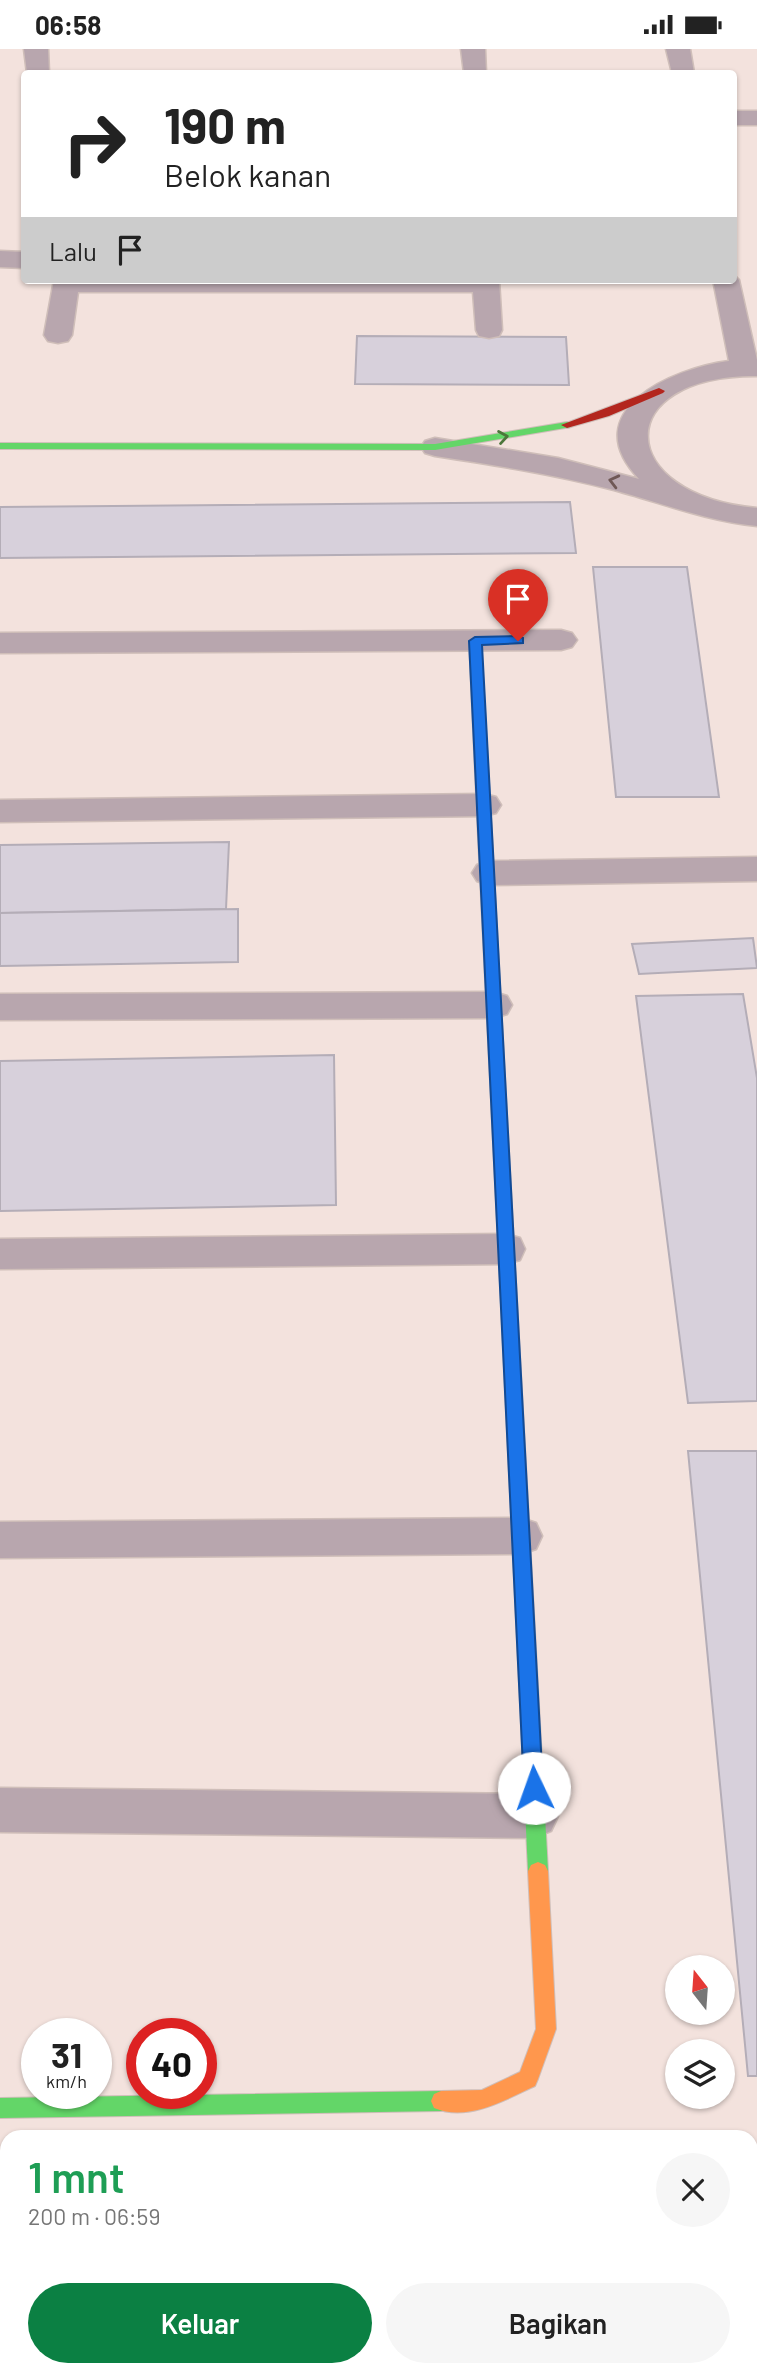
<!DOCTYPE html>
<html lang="id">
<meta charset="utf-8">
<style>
body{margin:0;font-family:Barlow,sans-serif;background:#f6f6f6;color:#222;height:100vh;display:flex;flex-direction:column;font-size:26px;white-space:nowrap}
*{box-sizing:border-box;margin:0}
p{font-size:23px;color:#767676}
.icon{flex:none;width:38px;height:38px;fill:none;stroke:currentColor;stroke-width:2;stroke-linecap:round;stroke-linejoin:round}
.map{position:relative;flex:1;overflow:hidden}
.side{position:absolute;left:0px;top:2081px;width:758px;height:247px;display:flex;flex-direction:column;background:#fff;border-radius:21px 21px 0 0;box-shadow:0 2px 5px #0004}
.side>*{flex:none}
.guide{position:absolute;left:21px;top:21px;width:716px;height:214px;border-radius:7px;box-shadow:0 2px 5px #0004;background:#fff;color:#222;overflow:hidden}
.needle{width:46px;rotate:343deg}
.controls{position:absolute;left:665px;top:1906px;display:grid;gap:14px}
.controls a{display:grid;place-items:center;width:70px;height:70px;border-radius:50%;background:#fff;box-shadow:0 2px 5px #0004;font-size:35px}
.speed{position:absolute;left:21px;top:1969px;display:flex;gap:14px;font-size:35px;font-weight:700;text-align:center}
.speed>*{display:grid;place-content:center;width:91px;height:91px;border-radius:50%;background:#fff;box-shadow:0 2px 5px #0004;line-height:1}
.speed small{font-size:18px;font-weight:400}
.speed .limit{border:10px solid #d22;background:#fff;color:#111}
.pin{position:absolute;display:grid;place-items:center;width:60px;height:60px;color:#fff;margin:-72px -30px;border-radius:50% 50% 50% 0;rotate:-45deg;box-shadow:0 0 7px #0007}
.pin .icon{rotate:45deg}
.me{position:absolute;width:77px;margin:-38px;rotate:357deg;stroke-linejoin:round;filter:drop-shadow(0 0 5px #0008)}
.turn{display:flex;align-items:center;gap:24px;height:147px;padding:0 28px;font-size:32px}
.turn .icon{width:91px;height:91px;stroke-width:2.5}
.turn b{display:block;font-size:49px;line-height:60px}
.then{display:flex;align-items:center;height:66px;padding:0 28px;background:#0003;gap:14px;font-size:26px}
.round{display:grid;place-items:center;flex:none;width:74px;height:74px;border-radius:37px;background:#f6f6f6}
.head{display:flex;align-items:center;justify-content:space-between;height:119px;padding:0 28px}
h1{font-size:42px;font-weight:600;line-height:52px;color:#1e9e55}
.action{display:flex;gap:14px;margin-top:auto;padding:14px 28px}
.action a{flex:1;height:80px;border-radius:42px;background:#0b8043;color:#fff;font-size:28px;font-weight:600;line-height:80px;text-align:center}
.action a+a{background:#f6f6f6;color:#222}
.status{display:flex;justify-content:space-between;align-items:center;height:49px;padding:0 35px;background:#fff;direction:ltr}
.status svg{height:19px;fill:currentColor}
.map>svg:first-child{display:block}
</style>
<div class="status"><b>06:58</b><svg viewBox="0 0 49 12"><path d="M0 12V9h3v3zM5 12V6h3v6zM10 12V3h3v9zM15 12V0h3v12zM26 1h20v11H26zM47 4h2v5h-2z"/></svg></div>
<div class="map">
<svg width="757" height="2326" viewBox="0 0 757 2326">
<rect width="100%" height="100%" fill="#f3e2dd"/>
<g fill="#d7d0db" stroke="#b4adb7" stroke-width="2">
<path d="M357,287L566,288L569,336L355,335Z"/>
<path d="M570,453L576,504L0,509V458Z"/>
<path d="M593,518H687L719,748H616Z"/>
<path d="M229,793L226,860L0,864V796Z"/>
<path d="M238,860V913L0,917V864Z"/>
<path d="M753,889L757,919L639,925L632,895Z"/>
<path d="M743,945L757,1029V1352L688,1354L636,947Z"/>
<path d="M334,1006L336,1156L0,1162V1012Z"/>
<path d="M688,1402H757V2027H748Z"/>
</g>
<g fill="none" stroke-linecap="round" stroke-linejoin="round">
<g stroke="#cfbeb9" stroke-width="3">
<g id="street">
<path d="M24,0H48L49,24H27Z"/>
<path d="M461,0H485L486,24H464Z"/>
<path d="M666,0H690L694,24H672Z"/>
<rect x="733" y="62" width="24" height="14"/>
<path d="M0,202L24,203V219L0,218Z"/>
<path d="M733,225L739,231L757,311V327C609,326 614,446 757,459V477C706,472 659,453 610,440C552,425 494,416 435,407L425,404L421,398L425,392L435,389L558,409L639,430C574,362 673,319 729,312L713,231H733Z"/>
<path d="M54,231H499L502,281L499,287L489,289L479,287L476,281L473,243H78L72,286L68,292L58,294L48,292L44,286Z"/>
<path d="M561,581L572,584L577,591L572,598L561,601L0,604V584Z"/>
<path d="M484,745L496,748L501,756L496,764L484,767L0,773V751Z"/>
<path d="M757,808V832L489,836L477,832L472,824L477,816L489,812Z"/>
<path d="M494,943L507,947L512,956L507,965L494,969L0,971V945Z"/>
<path d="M506,1185L520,1189L525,1200L520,1211L506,1215L0,1220V1190Z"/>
<path d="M521,1469L536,1474L542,1487L536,1500L521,1505L0,1509V1473Z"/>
<path d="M0,1739L535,1745L551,1752L558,1767L551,1782L535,1789L0,1783Z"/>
</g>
</g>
<g stroke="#cfbeb9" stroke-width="2">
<g id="fast">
<path d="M567,373L571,374V378L435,401L0,400V394L435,395Z"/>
<path d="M507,1208L513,1210L515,1214L548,1822L545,1828L538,1831L531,1828L528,1822L499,1214L501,1210Z"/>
<path d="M441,2042L448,2045L451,2052L448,2059L441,2062L0,2069V2049Z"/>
</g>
</g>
<g stroke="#cfbeb9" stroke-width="2">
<g id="slow">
<path d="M484,763L491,768L515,1214L513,1218H501L499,1214L477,768Z"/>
<path d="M538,1813L545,1816L548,1822L556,1980L538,2030L535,2037C505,2051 468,2073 434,2059L431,2052L434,2045L441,2042L482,2041L520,2023L536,1980L528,1822L531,1816Z"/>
</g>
</g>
<g stroke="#cfbeb9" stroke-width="2">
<g id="jam">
<path d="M659,339L665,342L663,344L609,367L567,379L561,376Z"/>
<path d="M475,588L481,592L491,768L484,773L477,768L469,592Z"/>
</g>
</g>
<use href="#street" fill="#b8a6ae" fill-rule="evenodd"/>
<use href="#fast" fill="#63d668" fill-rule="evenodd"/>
<use href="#slow" fill="#ff974d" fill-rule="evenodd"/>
<use href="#jam" fill="#b3261e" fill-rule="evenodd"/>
</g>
<defs><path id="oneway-chevron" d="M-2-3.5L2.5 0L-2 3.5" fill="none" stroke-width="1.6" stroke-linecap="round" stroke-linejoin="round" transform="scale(1.75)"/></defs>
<use stroke="#4c773b" href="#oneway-chevron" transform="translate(503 388) rotate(-9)"/>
<use stroke="#6f5856" href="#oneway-chevron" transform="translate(614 432) rotate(-166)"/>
<path fill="#1a73e8" stroke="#114b97" stroke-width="2" d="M518,587L523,589V594L482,596L543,1739L541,1745L534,1748L527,1745L524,1739L469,592L475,588Z"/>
</svg>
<div class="controls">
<a><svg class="needle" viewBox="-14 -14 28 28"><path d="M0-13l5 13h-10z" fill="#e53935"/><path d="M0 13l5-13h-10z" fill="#767676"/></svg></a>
<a><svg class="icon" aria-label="layers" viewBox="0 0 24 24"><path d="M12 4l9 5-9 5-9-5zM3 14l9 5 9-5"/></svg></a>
</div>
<div class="speed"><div>31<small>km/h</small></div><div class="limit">40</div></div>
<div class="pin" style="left:518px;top:592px;background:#d93025"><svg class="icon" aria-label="arrive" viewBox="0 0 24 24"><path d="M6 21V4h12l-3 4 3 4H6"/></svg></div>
<svg class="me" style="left:534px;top:1739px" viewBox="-20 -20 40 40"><circle r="19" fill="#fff"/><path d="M0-13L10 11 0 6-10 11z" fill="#1a73e8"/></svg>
<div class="guide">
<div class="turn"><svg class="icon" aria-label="right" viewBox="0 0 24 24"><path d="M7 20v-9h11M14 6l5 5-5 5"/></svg><div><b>190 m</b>Belok kanan</div></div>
<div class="then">Lalu<svg class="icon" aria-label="arrive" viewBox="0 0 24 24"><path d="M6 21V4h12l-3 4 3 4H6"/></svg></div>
</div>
<section class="side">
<div class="head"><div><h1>1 mnt</h1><p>200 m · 06:59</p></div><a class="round"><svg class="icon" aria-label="close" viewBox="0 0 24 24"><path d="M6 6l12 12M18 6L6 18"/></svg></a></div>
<div class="action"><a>Keluar</a><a>Bagikan</a></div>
</section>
</div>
